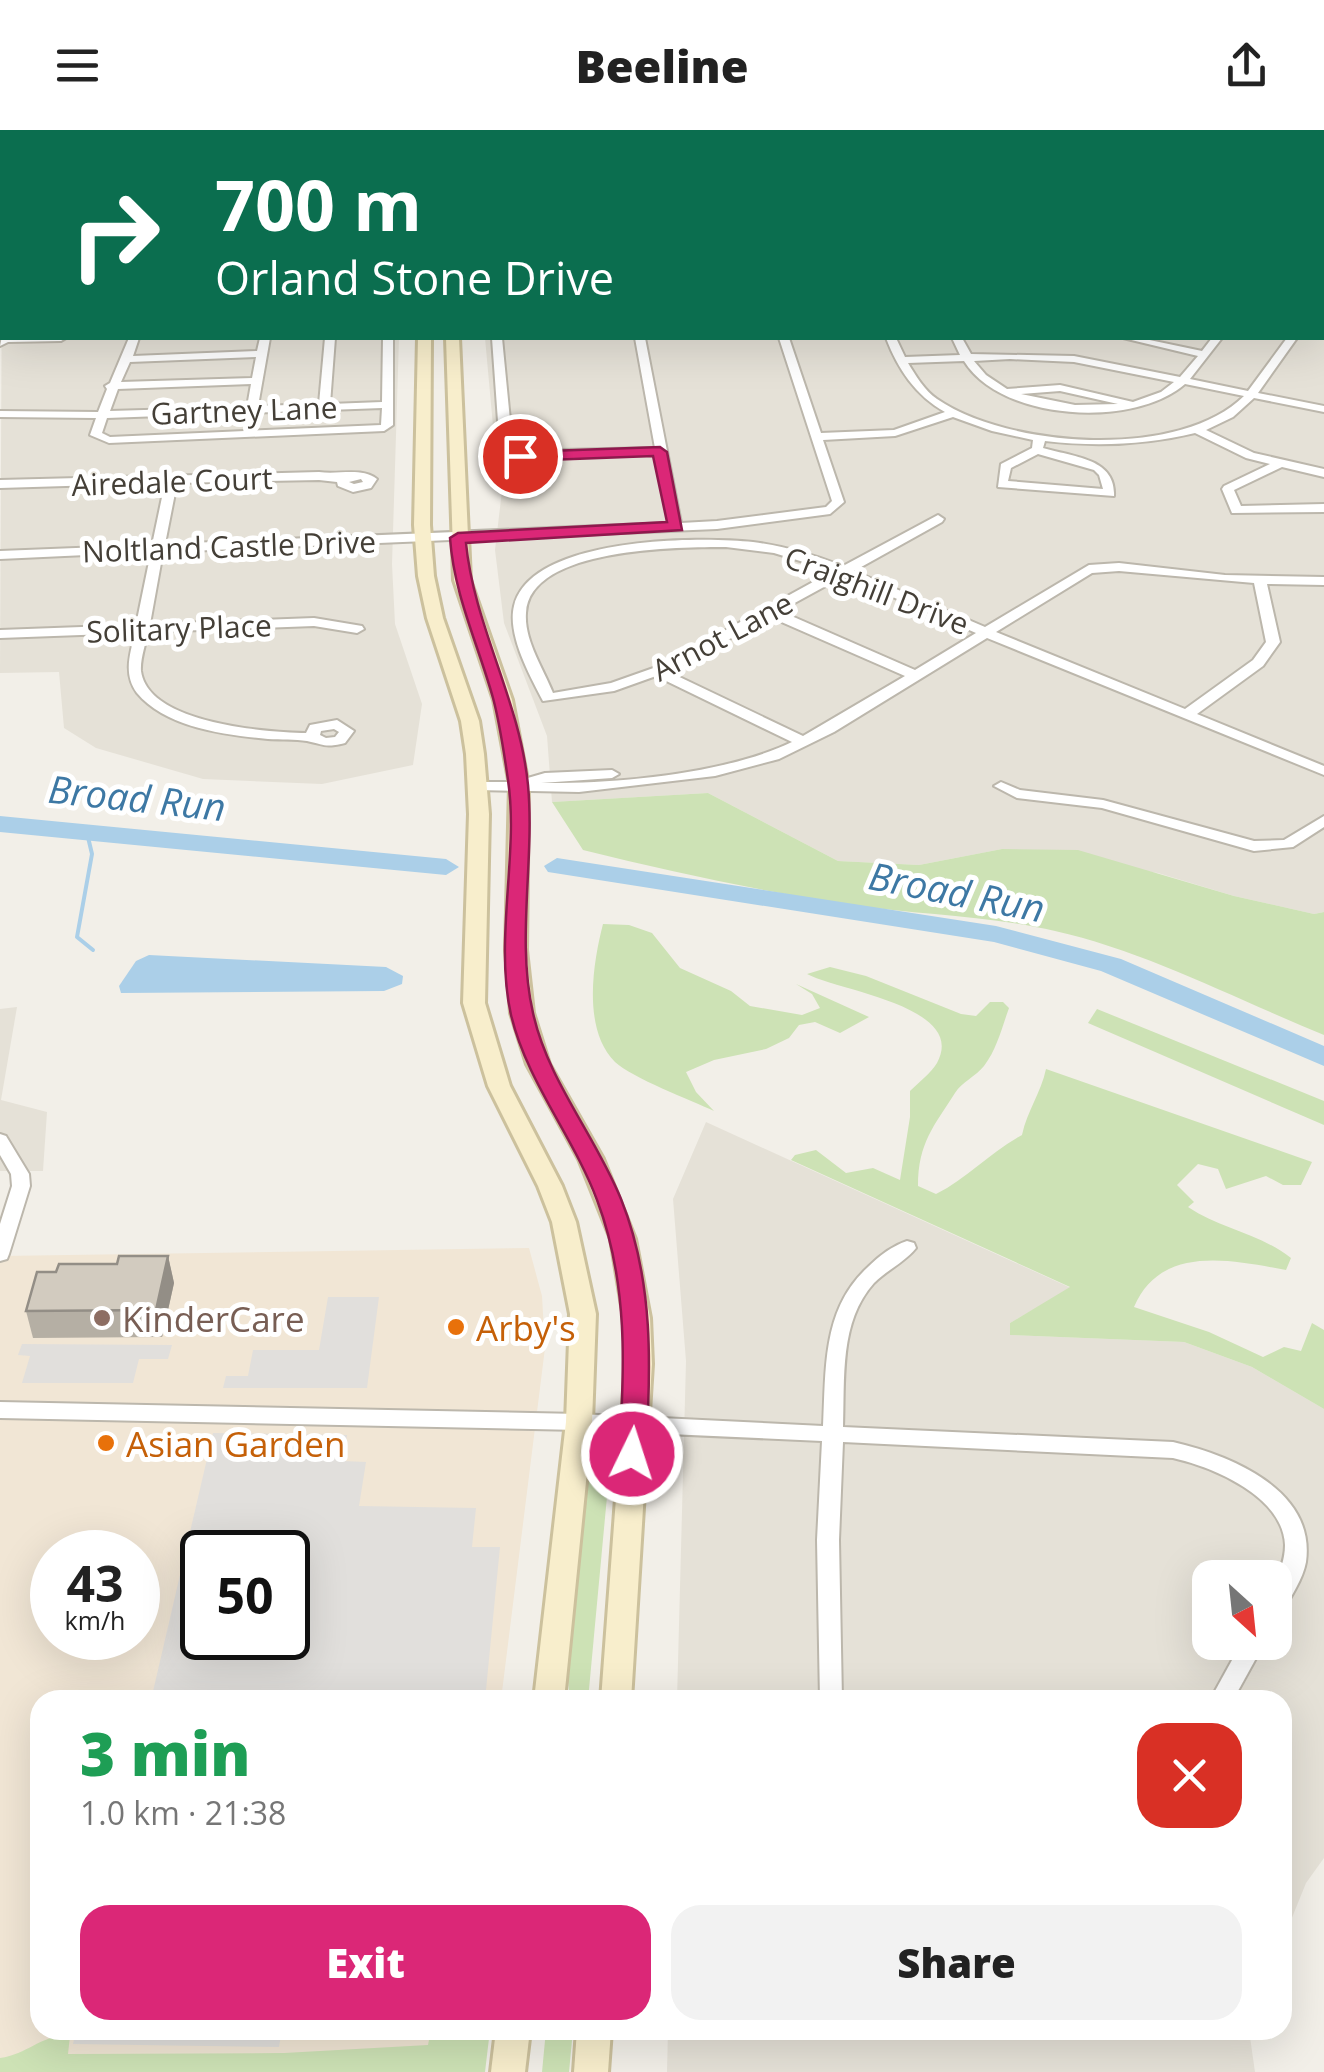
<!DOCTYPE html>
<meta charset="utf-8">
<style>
body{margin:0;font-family:"Open Sans",sans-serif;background:#f2f2f2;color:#222;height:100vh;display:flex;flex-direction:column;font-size:38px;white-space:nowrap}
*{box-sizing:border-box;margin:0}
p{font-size:32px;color:#767676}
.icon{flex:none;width:55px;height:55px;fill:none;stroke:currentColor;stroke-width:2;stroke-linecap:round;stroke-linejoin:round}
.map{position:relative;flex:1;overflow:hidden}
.details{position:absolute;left:30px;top:1560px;width:1262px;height:350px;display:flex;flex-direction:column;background:#fff;border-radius:30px;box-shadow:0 10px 40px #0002}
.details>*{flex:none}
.hud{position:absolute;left:0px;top:0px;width:1325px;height:210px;box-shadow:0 10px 40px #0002;background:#0b6e4f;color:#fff;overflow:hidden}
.needle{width:65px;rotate:153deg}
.controls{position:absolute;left:1192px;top:1430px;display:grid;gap:20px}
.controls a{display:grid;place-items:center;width:100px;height:100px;border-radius:20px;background:#fff;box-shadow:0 10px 40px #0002;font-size:50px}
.speed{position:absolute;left:30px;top:1400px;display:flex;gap:20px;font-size:50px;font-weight:700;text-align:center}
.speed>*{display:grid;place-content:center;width:130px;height:130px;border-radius:50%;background:#fff;box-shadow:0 10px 40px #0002;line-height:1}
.speed small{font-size:25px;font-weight:400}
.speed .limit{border:5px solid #111;border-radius:15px;background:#fff;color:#111}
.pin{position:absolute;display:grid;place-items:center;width:85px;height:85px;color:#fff;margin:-42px;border:5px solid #fff;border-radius:50%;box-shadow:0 2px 10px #0007}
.me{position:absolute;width:110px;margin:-55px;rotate:4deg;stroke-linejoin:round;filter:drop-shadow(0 0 8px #0008)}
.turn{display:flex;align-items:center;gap:35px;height:210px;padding:0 50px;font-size:45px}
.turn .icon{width:130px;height:130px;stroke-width:2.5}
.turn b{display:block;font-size:70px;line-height:85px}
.round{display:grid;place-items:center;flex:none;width:105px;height:105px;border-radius:30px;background:#f2f2f2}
.summary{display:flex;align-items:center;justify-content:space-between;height:170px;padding:0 50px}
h1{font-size:60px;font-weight:800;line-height:75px;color:#1e9e55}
.button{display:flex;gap:20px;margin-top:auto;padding:20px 50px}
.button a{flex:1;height:115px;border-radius:30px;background:#db2777;color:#fff;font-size:40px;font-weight:800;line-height:115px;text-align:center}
.button a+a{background:#f2f2f2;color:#222}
header{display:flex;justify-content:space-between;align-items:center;height:130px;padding:0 50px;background:#fff;font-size:45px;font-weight:800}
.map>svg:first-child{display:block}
</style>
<header><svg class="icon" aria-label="menu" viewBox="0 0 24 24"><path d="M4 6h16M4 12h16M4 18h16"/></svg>Beeline<svg class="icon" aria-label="share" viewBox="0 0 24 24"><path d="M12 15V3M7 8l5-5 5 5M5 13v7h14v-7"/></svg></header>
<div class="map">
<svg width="1324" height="1942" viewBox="0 0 1324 1942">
<rect width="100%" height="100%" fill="#f2efe8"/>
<g fill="#e5e1d7" fill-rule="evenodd">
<path d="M750,0H1324V180L1322,2Z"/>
<path d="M2,115V208H399L392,434L395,494L422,574L413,635L322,654L203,649L96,618L64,598L59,542L0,543Z"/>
<path d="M485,208L1324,209V782L1314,784L1234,766L1158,743L1002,719L919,735L838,731L708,663L552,672L547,606L504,493L495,420L505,335L496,329Z"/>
<path d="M17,877L1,970L47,982L43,1041H0V879Z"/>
<path d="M706,992L1071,1158L1010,1193L1011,1205L1184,1212L1252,1237L1324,1279V1728L1306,1753L1283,1810L1282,1570H677L686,1231L673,1069ZM1210,1448H1275V1512H1210Z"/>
<path d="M668,1900H1249L1255,1942H667Z"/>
</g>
<path fill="#f1e6d5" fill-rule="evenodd" d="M529,1118L542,1166L545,1218L501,1570H40V1900H458L452,1942H0V1126ZM52,1422H138V1508H52ZM202,1422H288V1508H202Z"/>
<g fill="#cde2b5">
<path d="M708,663L838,731L919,735L1002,719L1078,720L1234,766L1314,784L1324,782V905C1238,870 1145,821 1055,801C985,785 920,785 851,775C760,761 672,742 583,720L552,672Z"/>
<path d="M603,794L629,795L652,803L680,838L731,861L750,876L802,885L820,878L812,864L796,854L869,887L840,903L815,892L799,895L789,908L766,919L714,930L686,942L696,962L714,981C691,970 632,948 615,932C582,899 593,833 603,794Z"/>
<path d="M830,837L866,846L961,884L976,886L990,872H1003L1009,878C1002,897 997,919 984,936C976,946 962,952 955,963C934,996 918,1013 918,1056L936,1064C968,1048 990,1022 1022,1005C1027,981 1041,963 1046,939L1312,1032L1301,1055H1283L1266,1046L1226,1059L1218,1039L1198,1034L1177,1055L1194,1072L1188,1077C1221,1099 1261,1104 1291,1128L1286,1140C1231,1130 1161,1114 1134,1177L1209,1202L1263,1227L1284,1217L1301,1221L1312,1193L1324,1200V1279L1252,1237L1184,1212L1010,1205V1193L1070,1157L791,1030L795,1025L816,1020L846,1043L873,1038L900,1050L910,987V961C918,953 931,943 937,933C968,876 838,861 807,844Z"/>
<path d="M1097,879L1324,971V995L1088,893Z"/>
<path d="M599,1328L609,1345L588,1570H570L565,1525L585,1348L588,1338Z"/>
<path d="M431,1900H490L485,1942H0V1928C29,1924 43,1903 70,1906L68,1924L284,1923L428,1915Z"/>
<path d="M546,1900H573L569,1942H542Z"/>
</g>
<g fill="#e1dfdc" fill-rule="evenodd">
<path d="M328,1167H379L367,1258H223L226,1246H248L253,1220H319Z"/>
<path d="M22,1214L171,1215H172L168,1229H139L133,1253H22L30,1226L18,1225Z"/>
<path d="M213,1303L347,1305L343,1331L366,1332L359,1376L476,1378L472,1417H500L485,1570H151ZM202,1422H288V1508H202Z"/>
<path d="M76,1900H282L279,1917L73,1914Z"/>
</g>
<path fill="#abcfe8" d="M149,825L386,837L403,846L402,854L384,861L121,863L119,856L136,831Z"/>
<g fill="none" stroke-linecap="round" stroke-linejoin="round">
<path stroke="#abcfe8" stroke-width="2.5" d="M1217,0L1221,2"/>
<path stroke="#abcfe8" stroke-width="4" d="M87,703L92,724L77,807L93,820"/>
<g fill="#abcfe8" fill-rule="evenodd">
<path d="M0,686L446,729L459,737L446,745L0,702Z"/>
<path d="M557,728L996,796L1121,829L1324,916V936L1101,841L994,812L548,742L544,736Z"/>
</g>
<g stroke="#bcb7ac" stroke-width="4">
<g id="minor">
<path d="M296,0H317L319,2H294Z"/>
<rect x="814" y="0" width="8" height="2"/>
<rect x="1322" y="27" width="2" height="6"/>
<rect x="0" y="55" width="2" height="6"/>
<path d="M2,206V208H66L61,211L8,212L0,216Z"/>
<path d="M129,208H139L133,226L257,221L260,208H270L258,276L319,274L325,208H335L330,274L382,272L383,208H393V295L384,301L109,313L90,305L96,288L0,287V281L98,282L107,259L105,256L110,253ZM256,227L252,248L121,252L130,232ZM251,254L247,277L110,281L118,259ZM382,278L381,295L110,307L102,303L107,288Z"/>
<path d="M492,208H502L513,321L655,318L635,208H645L681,393L717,391L826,377L832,371L779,208H789L821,303L894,300L945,282C915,265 898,239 886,208H896L905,227L960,225L952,208H962L971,224L1074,226L1180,247L1198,226L1123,208H1140L1202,221L1212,208H1222L1190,249L1248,261L1287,208H1297L1258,263L1324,276V282L1254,268L1233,287L1206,300L1254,323L1324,339V347L1282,337L1234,360L1241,376L1324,374V382L1232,383L1222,359L1224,356L1270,334L1246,328L1195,303C1145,315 1096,317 1045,311L1043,318C1073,327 1116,328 1114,366L998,357L1001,334L1032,318L1033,310L992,301L953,287L895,306L823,310L844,372L830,384L717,399L163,422L150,494L314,488L362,496L364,499L357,503L314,496L148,502C146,513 140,529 141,541C148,594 266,602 306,603L310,595L337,590L354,601L345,613C324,618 326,615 307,611C295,609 281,610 268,609C226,605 166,598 137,563C123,544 130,524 135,503L0,508V500L136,495L151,422L0,429V421L152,415L165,353L0,358V350L319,342C339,345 361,337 377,349L371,358L353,362L338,356L337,352L319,350L177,353L165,414L669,393L656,325L506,327L500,319ZM1010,229L1074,232L1174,252L1161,262L1133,272L1060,255L1007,259L986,245L974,231ZM964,231C1001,291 1133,299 1185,254L1244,266C1180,330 1008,318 937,269C924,260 916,246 908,233ZM1060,261L1118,274L1075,275L1021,264ZM1038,324L1094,340L1099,345L1103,359L1008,351L1011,338ZM361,349L363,352L354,354L349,352ZM334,599L339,602L335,607L326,608L320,605L321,601Z"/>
<path d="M938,385L944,389L942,392L854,441L985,497L1089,435L1119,433L1225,445L1324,447V455L1267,454L1280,512L1263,536L1197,584L1324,636V645L987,508L834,602L779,629L715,646L579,662L477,660L470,656L477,652H514L545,643L612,640L619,644L612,648L541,653C614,654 726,644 792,612L656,546L614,561L543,571C530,546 507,505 514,476C530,407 698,406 753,412C784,416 814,425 843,436ZM726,417L774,423L833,441L662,535L611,553L553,563C543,538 524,510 526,483C529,417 681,417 726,417ZM1119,441L1254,453L1266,512L1253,530L1185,579L996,502L1092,443ZM844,446L976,503L915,540L780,481ZM770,487L905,546L803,606L669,542Z"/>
<path d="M1001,652L1020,660L1103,670L1254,711L1284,710L1324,686V697L1293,717L1254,721L1102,678L1017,668L994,656Z"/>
<path d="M0,1004L6,1006L29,1044L30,1056L9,1124L7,1129L0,1131V1094L12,1056L11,1044L0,1025Z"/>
<path d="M907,1111L914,1113L916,1118C905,1132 887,1140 874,1153C839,1192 845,1248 843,1297L1173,1312C1229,1325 1316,1359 1306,1432C1303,1449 1291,1466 1283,1481L1275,1484C1275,1474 1273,1462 1276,1453C1280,1439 1285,1430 1285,1415C1283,1366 1213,1337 1173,1328L843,1312L839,1410L842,1570H820L817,1410L822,1311L579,1300L0,1288V1272L579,1284L823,1296C826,1238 822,1179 868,1137C879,1126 892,1116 907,1111Z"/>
<path d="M1242,1512H1265L1233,1570H1210Z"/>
</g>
</g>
<g stroke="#bcb7ac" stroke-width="5">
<rect id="tertiary" x="1322" y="198" width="2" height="8"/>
</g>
<g stroke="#ccc19d" stroke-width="6">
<g id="secondary">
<path d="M370,0H382L383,2H372Z"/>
<path d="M395,0H407L408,2H397Z"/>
<path d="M418,208H431L430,395L434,446L443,488L479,591L484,624L489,684L485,873L510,956L562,1056L576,1092L596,1184L592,1292L564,1570H534L566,1292L570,1184L552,1092L538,1056L488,956L463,873L469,684L466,624L461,591L427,488L418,446L414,395Z"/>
<path d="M446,208H459L470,450L512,570L528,655L526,820L533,883L549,934L603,1029L635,1109L650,1188L652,1234L631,1570H601L626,1234L624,1188L611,1109L579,1029L527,934L511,883L506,820L510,655L494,570L454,450Z"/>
<path d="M496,1900H530L525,1942H491Z"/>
<path d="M577,1900H611L608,1942H574Z"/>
</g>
</g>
<use href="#minor" fill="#fff" fill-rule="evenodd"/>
<use href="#tertiary" fill="#fff" fill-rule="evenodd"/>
<use href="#secondary" fill="#f8eecc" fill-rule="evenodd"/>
</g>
<path fill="#b5afa4" d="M168,1126L174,1153L162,1207L33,1208L26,1181L56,1142Z"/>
<path fill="#938e86" d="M168,1126L174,1153L162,1207L156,1180Z"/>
<path fill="#d2cbbf" stroke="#938e86" stroke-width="2.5" d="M119,1126H168L156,1180L26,1181L37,1142H56L59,1134H117Z"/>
<path fill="#db2777" stroke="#8e194d" stroke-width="2.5" d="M660,317L667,322L682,400L466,413C474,496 520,571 528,655C535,730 516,809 533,883C548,951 595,1005 621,1069C654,1151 651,1237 646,1324L642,1331L632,1334L623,1331L619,1324C625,1237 628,1152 597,1070C573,1006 527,952 511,885C494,809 519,724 508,650C504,623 500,594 493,568C478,514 454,465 450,408L458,403L667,392L653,326L520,331L512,326L520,322Z"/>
<circle fill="#8d6e63" stroke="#fff" stroke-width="4" cx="102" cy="1188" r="10"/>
<g fill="#e8710a" stroke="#fff" stroke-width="4">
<circle cx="456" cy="1197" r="10"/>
<circle cx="106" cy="1313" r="10"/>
</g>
<g text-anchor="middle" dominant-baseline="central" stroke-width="10" stroke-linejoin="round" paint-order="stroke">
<g font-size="30" fill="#443f37" stroke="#fff">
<text transform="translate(244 280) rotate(-2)">Gartney Lane</text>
<text transform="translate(172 351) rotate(-2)">Airedale Court</text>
<text transform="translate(229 416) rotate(-2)">Noltland Castle Drive</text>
<text transform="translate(877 460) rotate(21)">Craighill Drive</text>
<text transform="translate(179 498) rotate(-2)">Solitary Place</text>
<text transform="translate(722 506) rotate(-28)">Arnot Lane</text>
</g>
<g font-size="35" fill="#785e54" stroke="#fff" text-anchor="start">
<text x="122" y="1188">KinderCare</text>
</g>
<g font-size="35" fill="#c56008" stroke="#fff" text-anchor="start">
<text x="476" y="1197">Arby's</text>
<text x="126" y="1313">Asian Garden</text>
</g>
<g font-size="38" font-style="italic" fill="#3d78a4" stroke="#fff">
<text transform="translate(137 667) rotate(6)">Broad Run</text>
<text transform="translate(957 761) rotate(11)">Broad Run</text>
</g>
</g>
</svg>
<div class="controls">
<a><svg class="needle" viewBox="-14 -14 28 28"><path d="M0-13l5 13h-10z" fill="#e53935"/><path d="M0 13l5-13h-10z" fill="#767676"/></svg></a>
</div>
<div class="speed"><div>43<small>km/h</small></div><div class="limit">50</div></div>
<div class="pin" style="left:520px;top:326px;background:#d93025"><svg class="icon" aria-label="arrive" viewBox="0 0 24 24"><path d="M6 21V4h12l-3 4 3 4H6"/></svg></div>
<svg class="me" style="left:632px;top:1324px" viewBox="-20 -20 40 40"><circle r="17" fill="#db2777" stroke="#fff" stroke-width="3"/><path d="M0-11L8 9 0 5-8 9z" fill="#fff"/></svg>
<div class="hud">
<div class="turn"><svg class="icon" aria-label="right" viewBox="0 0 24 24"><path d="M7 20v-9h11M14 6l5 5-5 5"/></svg><div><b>700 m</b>Orland Stone Drive</div></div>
</div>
<section class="details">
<div class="summary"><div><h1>3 min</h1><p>1.0 km · 21:38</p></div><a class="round" style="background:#d93025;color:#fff"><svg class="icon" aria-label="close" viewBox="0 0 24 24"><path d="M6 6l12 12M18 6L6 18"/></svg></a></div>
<div class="button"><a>Exit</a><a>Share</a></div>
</section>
</div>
